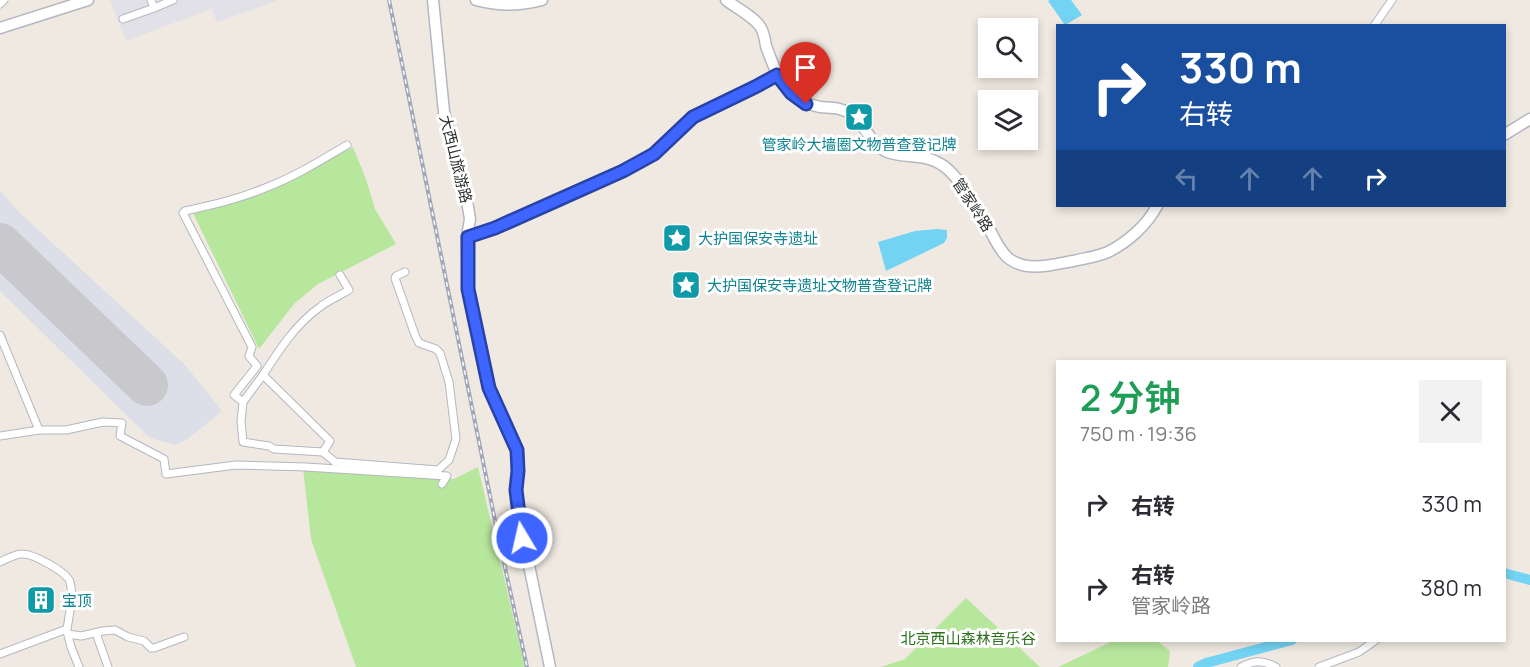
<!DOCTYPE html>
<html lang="zh">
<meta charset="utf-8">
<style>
body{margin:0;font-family:Manrope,"Noto Sans SC",sans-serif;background:#f2f2f3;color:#2b2b33;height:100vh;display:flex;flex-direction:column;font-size:22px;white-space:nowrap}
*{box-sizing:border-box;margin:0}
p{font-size:20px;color:#7c7c81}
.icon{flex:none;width:33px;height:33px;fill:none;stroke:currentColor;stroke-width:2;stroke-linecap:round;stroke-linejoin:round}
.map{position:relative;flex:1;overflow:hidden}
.drawer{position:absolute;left:1056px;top:360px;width:450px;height:282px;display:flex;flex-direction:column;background:#fff;border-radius:0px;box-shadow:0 3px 9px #0003}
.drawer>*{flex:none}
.banner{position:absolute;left:1056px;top:24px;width:450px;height:183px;border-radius:0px;box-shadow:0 3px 9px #0003;background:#1a4fa0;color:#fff;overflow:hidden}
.fabs{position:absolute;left:978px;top:18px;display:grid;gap:12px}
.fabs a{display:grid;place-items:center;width:60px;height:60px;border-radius:0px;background:#fff;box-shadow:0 3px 9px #0003;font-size:30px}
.pin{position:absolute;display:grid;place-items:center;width:51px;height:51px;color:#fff;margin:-62px -26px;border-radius:50% 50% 50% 0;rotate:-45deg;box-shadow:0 0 6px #0007}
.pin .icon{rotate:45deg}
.me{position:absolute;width:66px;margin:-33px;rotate:351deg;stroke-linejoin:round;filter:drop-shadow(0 0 4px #0008)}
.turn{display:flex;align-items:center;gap:21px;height:126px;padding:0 24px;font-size:27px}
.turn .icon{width:78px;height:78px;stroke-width:2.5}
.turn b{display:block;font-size:42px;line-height:51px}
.lanes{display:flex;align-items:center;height:57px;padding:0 24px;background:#0003;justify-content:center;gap:30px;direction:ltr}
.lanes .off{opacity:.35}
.round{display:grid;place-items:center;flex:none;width:63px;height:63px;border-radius:0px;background:#f2f2f3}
.headline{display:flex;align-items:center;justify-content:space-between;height:102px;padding:0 24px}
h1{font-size:36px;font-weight:600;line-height:45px;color:#1e9e55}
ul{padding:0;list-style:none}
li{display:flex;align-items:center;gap:18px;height:84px;padding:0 24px}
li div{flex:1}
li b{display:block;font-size:22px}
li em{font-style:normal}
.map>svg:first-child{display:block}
</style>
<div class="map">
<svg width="1530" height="667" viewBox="0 0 1530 667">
<rect width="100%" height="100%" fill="#efe9e1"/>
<path fill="#e3e1e8" d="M110,0H277V1L217,22L211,9L126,41Z"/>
<path fill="#dcdee8" d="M0,191L20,213L186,366L222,411L187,440L175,445L150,438L0,291Z"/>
<g fill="#b7e79c">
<path d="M353,147L366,179L375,209L396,244L318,284L294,304L259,349L193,213L263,194Z"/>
<path d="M478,467L525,667H356L311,539L303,468L454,479Z"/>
<path d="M966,598L1040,667H881L905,659Z"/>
<path d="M1113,641H1157L1170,651L1168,667H1058Z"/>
</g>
<g fill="#72d3f3">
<path d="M1050,0H1071L1082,15L1065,25L1048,1Z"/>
<path d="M937,229L947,230V238L944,243L886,271L878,242L915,231Z"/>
</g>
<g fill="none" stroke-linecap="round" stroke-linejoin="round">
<g stroke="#72d3f3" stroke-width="10">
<path d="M1504,573L1530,580"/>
<path d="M1198,667L1206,663L1292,640"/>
</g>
<path stroke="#c8c8cd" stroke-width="42" d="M0,244L147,385"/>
<g stroke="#b4b7c1" stroke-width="9">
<g id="street">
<path d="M151,0L154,8L173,0"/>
<path d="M0,4L4,0"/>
<path d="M123,19L154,8"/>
<path d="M1374,26L1392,0"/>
<path d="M0,335L39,430"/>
<path d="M263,375C279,350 296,324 320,307C329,300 339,296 349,290L340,275"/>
<path d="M243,402L263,375L330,441L323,452L274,449L269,446L243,442L241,421L243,402L234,395L257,366L249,356L252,347L183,213L185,211C212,205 239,199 265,188C294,177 320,161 347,145"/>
<path d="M0,436L39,430H66L103,422L122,423L120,436L164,459L166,474L236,465L306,467L447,476L442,484"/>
<path d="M323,452L335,462L438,470L449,460L456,439L449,382L440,353L436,349L419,343L415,335L395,278L396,276L405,272"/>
<path d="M0,562C7,559 15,554 22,554C32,553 67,572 70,582C74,594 69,616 67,629L0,654"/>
<path d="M67,631L71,647L79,667"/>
<path d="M96,633L108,667"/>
<path d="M68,634L81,636L103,631L115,630L128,637L144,641L151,648H154L184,637"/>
<path d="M1241,667C1254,660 1263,660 1276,667"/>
<path d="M1319,667L1359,652L1376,640"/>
</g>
</g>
<g stroke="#b4b7c1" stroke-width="13">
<g id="secondary">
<path d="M433,0L444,112L465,189L470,219L467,237L468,289L471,306L489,388L517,450L518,471L516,490L518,512L550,667"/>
<path d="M476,0C498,6 520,6 542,0"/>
<path d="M726,0C735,7 756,18 761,28C764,33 765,40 766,46C772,62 778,81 792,94C800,101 810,105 820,107C831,108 841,107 851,114C864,123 870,143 885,151C903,160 924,151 945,167C961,179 982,216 992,234C996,242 1001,251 1007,257C1025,273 1052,265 1073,261C1085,258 1097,257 1108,252C1128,242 1147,225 1157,206"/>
<path d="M0,28L88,0"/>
<path d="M1504,135L1530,119"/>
<path d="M467,237L495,228L552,204L623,171L654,155L693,117L755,87L777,75"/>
</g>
</g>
<use href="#street" stroke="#fff" stroke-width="7"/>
<use href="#secondary" stroke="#fff" stroke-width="10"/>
<g stroke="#a2a6b9" stroke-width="4">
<path id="rail" d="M389,0L500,545L527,667"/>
</g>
<use href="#rail" stroke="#fff" stroke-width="1.5" stroke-dasharray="4.5" stroke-linecap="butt"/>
</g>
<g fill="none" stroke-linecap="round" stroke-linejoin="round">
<g stroke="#2842a6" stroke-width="15">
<path id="route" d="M522,538L516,490L518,471L517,450L489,388L468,289V237L495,228L623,171L654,154L693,117L755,87L777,75L791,93L806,104"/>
</g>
<use href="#route" stroke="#3e65ff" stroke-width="10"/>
</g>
<defs>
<g id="sight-square" transform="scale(1.5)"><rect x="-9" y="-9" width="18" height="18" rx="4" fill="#0f9aa8" stroke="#fff"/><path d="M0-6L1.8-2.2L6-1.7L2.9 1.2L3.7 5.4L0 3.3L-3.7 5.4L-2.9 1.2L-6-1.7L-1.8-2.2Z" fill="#fff"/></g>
<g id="building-square" transform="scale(1.5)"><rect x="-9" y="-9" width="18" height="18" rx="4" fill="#0f9aa8" stroke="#fff"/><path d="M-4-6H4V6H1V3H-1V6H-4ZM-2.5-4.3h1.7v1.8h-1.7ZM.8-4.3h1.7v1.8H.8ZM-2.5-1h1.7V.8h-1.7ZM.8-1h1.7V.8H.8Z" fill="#fff"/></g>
</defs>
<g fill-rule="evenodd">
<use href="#sight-square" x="859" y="117"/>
<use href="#sight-square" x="677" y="238"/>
<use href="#sight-square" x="686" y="285"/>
<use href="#building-square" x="41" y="600"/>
</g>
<g text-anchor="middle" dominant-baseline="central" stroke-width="6" stroke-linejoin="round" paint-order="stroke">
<g font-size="15" fill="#0d838f" stroke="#fff" text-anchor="start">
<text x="859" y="144" text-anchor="middle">管家岭大墙圈文物普查登记牌</text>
<text x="698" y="238">大护国保安寺遗址</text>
<text x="707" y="285">大护国保安寺遗址文物普查登记牌</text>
<text x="62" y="600">宝顶</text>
</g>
<g font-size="15" fill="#2e2e2e" stroke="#fff">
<text transform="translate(456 159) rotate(76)">大西山旅游路</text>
<text transform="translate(973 205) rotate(57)">管家岭路</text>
</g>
<g font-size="15" fill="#2c7019" stroke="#fff">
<text x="968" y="638">北京西山森林音乐谷</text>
</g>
</g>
</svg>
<div class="fabs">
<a><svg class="icon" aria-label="search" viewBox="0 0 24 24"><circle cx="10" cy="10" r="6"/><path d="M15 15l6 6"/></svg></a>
<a><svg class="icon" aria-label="layers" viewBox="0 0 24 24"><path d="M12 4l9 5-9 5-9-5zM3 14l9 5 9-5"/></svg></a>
</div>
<div class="pin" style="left:806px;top:104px;background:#d93025"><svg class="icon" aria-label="arrive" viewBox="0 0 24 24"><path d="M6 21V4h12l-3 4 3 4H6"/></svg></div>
<svg class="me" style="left:522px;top:538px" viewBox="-20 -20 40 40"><circle r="17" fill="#3e65ff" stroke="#fff" stroke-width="3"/><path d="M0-11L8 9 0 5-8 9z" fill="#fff"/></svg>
<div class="banner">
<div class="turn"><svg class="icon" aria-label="right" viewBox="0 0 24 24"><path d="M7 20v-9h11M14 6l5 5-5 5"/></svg><div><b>330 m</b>右转</div></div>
<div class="lanes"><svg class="icon off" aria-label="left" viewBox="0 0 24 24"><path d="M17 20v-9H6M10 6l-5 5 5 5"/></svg><svg class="icon off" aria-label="ahead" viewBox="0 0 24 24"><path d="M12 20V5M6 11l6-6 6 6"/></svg><svg class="icon off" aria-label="ahead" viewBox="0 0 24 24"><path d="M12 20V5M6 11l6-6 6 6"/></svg><svg class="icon" aria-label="right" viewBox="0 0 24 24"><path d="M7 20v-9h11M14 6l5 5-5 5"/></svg></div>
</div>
<section class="drawer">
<div class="headline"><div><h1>2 分钟</h1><p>750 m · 19:36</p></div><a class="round"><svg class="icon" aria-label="close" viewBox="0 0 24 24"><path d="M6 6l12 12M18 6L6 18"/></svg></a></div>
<ul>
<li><svg class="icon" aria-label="right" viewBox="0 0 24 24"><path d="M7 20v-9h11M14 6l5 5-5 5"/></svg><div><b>右转</b></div><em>330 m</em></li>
<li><svg class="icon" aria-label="right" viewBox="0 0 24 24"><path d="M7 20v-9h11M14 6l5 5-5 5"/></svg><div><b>右转</b><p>管家岭路</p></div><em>380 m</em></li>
</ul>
</section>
</div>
